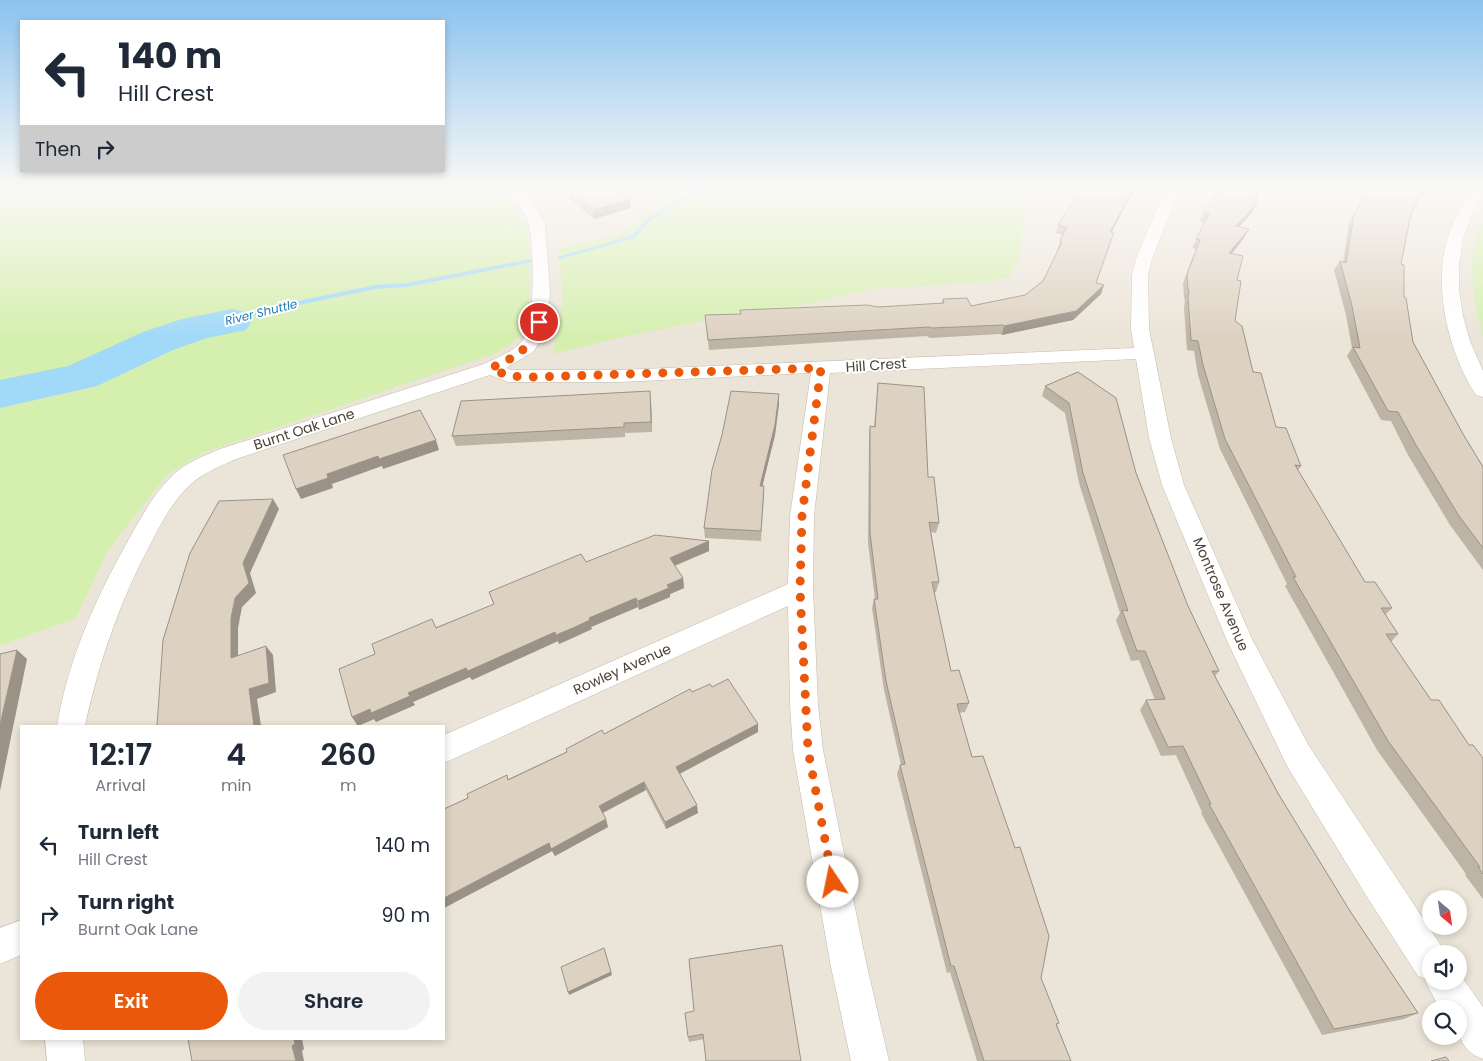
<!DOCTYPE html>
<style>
body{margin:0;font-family:Poppins,sans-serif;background:#f2f2f3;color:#1f2937;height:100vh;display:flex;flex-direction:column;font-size:19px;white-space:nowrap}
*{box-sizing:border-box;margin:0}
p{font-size:16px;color:#747a83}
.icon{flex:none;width:28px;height:28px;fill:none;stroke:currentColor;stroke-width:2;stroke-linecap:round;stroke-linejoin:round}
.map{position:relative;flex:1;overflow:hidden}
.drawer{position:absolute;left:20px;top:725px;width:425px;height:315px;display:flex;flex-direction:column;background:#fff;border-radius:0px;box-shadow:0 2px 8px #0003}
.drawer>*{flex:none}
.hud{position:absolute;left:20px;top:20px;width:425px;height:152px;border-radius:0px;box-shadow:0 2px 8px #0003;background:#fff;color:#1f2937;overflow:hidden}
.needle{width:32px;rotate:151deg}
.fabs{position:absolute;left:1422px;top:890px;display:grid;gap:10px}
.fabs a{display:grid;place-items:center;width:45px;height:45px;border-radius:50%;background:#fff;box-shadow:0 2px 8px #0003;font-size:25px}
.pin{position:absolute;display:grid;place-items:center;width:42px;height:42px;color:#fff;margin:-21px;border:2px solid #fff;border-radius:50%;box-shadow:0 1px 5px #0007}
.me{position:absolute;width:55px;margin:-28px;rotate:349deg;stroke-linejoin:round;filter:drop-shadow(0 0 4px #0008)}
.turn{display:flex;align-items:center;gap:18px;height:105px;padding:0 15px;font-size:22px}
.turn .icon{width:65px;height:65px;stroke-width:2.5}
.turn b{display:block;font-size:35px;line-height:42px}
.then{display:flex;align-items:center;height:48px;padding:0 15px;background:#0003;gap:10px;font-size:19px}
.eta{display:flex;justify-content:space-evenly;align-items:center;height:85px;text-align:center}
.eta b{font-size:30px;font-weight:600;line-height:35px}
.action{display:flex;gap:10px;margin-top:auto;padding:10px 15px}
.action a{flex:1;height:58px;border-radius:30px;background:#ea580c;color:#fff;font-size:20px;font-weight:600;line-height:58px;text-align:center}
.action a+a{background:#f2f2f3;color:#1f2937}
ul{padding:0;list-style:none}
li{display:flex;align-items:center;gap:15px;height:70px;padding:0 15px}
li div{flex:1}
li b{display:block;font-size:19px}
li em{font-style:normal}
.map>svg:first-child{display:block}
</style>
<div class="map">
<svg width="1483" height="1061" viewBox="0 0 1483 1061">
<rect width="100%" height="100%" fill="#f7f2ea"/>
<path fill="#ebe4d8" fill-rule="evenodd" d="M497,190H1483V1061H0V646L76,618L108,551L167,475L205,452L529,312L528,252L525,228ZM21,726H444V1039H21ZM1431,899H1459V926H1431ZM1431,954H1459V981H1431ZM1431,1009H1459V1036H1431Z"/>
<g fill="#d5efaf">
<path d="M0,190H497C506,201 519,214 525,227C531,240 532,317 525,329C518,341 507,346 496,353L205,452L167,475L108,551L76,618L0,646Z"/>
<path d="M677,190H1028L1019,259L1010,276L989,282L871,289L781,310L729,316L616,338L553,354L563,302L559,249L622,234L638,218L660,208L651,201Z"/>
<path d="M1483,219V337C1472,295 1466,260 1483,219Z"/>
</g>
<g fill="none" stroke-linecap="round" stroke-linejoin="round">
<g fill="#a1d9f9" fill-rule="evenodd">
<path d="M698,190H705L688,198L650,221L635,238L560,259L557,257L631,236L646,219L684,196Z"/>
<path d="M531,259L533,260V262L407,287L376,289L265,312L232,323L229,321L263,308L376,285L407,283Z"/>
</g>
<path fill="#a1d9f9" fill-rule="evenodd" d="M232,309L246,312L252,321L246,330L207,338L173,350L97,386L0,408V380L68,366L143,332L182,319Z"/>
<g stroke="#c4baab" stroke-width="1">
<g id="minor">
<path d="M507,190H522L537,208L545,225L550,291L548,322L543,337L533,352L506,368L511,370H620L1134,348L1131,329L1132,275L1136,259L1160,201L1168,190H1183L1174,202L1152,259L1148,275L1149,329L1171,438L1184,485L1253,641L1309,746L1444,950L1445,954H1431V981H1459V973L1483,1007V1059C1457,1048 1459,1034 1459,1009H1440L1425,981L1426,979L1418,976L1367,897L1287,766L1228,643L1162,485L1149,438L1136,359L830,373L814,516L813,589L818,705L823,750L866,962L889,1061H851L830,962L793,750L790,705L788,606L444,763V735L788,584L790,516L811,373L620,382H508L490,375L236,459C221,466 205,472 192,483C174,499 162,521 151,543C120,601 99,661 85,726H57C68,660 96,597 129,539C142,516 154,493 174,474C187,462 204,456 220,449L484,364C498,357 518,351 525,336C535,318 534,247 529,225C526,210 515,202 507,190Z"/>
<path d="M1472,190H1483V195L1472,214L1463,239L1459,265V290L1463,316L1470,341L1483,371V397L1476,395C1449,355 1432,285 1448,238C1453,220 1462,205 1472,190Z"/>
<path d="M21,920V955L0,964V928Z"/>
<path d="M45,1039H83L85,1061H47Z"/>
</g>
</g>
<use href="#minor" fill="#fff" fill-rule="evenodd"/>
</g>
<g fill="#beb4a6">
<path d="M567,190H617L631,208L594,219L570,200L569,192Z"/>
<path d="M1080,190H1136L1127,203L1112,232L1096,283L1101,294L1073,320L1002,335L1000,334L930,338L927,336L709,350L705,315L740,314V310L878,307L942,303L943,299L971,306L1025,295L1043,281L1058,250H1057L1060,241L1063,235L1056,233L1058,225Z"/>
<path d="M1216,190H1262L1256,197V202L1253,211L1239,227L1249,229L1244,238L1232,253L1237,280L1235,321L1253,372L1276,427L1301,466L1298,470L1365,582L1392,608L1385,615L1398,634L1391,642L1431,700L1469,745L1483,758V899L1465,875L1466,874L1377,750L1285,586L1287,584L1220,449L1198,375L1194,351L1187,350L1184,308L1185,300L1184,299L1183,283L1196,249L1192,248L1205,223L1199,222L1203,213L1213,200H1212Z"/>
<path d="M1366,190H1428L1418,200L1410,218L1401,264L1404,297L1413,342L1463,434L1483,467V570L1450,525L1408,455L1391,421L1381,420L1347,356L1352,348L1346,315L1334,270L1340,261L1343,262L1349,223Z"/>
<path d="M1078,372L1136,473L1188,606L1219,671L1215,676L1279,795L1350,911L1418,1013L1404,1019L1322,1035L1201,813L1202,812L1176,755L1161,756L1140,710L1146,700H1155L1139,660L1131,661L1116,620L1120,613L1079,483L1065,413L1042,396L1045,386Z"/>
<path d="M878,383L928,477L939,523L936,533L931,532L939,582L936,592H934L951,671L969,703L965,712L959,713L972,757L1041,978L1059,1023L1057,1025L1071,1061H977L950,972L947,973L897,774L900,765H901L884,690L872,608L874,599H875L868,543L869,436L870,426L874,427Z"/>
<path d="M651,401L652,432L625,433V437L456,446L452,436Z"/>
<path d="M779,404L775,435L762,486L764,496L761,541L705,538L704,528Z"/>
<path d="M709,541V551L675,566L683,578L684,588L670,594V597L639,610L638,607L591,627L592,629L575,637L559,644L558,641L472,680L470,677L413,702L415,705L376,722L374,719L358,726L352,717L375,654L436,627L494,605L489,592L586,562Z"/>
<path d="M712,687L758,732L680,774L698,813L666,829L646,790L603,813L608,827L555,856L552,851L444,908V809L604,734L692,692Z"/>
<path d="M689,959L704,1039L689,1042L688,1037L694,1011Z"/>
</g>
<g fill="#9b9287">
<path d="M1133,190H1136L1127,203L1107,240L1110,232L1130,195Z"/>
<path d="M1258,190H1262L1249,205L1253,196Z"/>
<path d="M1425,190H1428L1415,203L1420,194Z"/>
<path d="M1258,198L1255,205L1258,202L1253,211L1232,235L1236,226Z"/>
<path d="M630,199L631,208L594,219L593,210Z"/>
<path d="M1249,229L1244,238L1225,262L1229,253Z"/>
<path d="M1104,285L1101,294L1073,320L1002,335L1004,326Z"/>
<path d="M650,391L651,401L652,432L651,422Z"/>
<path d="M779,394V404L775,435L760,496V486Z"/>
<path d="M436,440L439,450L383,469L382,466L332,484L333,488L301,499L296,489L327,474L378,456Z"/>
<path d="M273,499L279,509L250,573L256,593L242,607L238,628V667L231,658V618L243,563Z"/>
<path d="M709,541V551L671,567L670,558Z"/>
<path d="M683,578L684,588L670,594V597L639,610L638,601L667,585Z"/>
<path d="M636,598L638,607L591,627L592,629L559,644L556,635L589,618Z"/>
<path d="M555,632L558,641L472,680L470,677L413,702L415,705L376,722L374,719L358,726L352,717L466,668Z"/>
<path d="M266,646L273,655L276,692L257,699L261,726H254L249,689Z"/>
<path d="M17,650L27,659L0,791V725Z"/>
<path d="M758,724V732L677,775L676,767Z"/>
<path d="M644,782L646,790L602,813L599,806Z"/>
<path d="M697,805L698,813L666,829L665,822Z"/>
<path d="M606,819L608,827L555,856L552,851L444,908V898L549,843Z"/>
<path d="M605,951L612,975L569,995L568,992Z"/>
<path d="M294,1039H302L304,1049L302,1051L304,1061H296L292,1046Z"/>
</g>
<g fill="#ddd1c1" stroke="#9b9287">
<path d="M572,190H617L630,199L593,210L569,191Z"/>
<path d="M1080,190H1133L1130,195L1110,232H1114L1096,283L1104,285L1076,311L1004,326L1003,325L932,328L929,327L708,340L705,315L741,314L740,310L867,305L878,307L944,303L943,299L967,298L971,306L1025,295L1043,281L1062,242L1060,241L1067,227L1058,225Z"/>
<path d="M1216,190H1258L1253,196L1258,198L1255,202H1258L1236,226L1249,229L1229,253L1243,256L1237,280L1241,281L1235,321L1242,326L1253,372L1261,373L1276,427L1286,428L1301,466L1295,465L1365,582H1375L1392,608H1381L1398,634H1386L1431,700H1439L1469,745H1473L1483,758V874L1478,867H1480L1388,741L1293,577H1296L1225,439L1203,365L1198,341L1191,340L1188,298L1189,290H1188L1187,274L1200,240L1196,239L1209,214L1203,213L1219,192L1216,191Z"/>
<path d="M1366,190H1425L1420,194L1410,218L1401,264L1404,265V297L1406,298L1413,342L1463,434L1483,467V548L1459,516L1416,445L1398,412L1388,411L1353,347L1360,348L1352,306L1340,261L1346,263L1354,215Z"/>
<path d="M1078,372L1116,398L1136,473L1188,606L1219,671H1212L1279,795L1350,911L1418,1013L1334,1029L1209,804H1211L1183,746L1168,747L1146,700L1165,699L1145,651H1137L1122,610L1128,611L1083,473L1069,403L1045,386Z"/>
<path d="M878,383L924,387L928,477H934L939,523L929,522L939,582H932L951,671L959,670L969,703L957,704L972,757L983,756L1015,848L1020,847L1039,905L1049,936L1041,978L1059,1023L1056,1024L1071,1061H984L954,966H951L900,765L905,764L886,681L874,599H878L870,533V426L875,427Z"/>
<path d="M650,391L651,422L624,423V427L452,436L461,401Z"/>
<path d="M731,391L779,394L775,425L760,486H764L761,531L704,528L712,470L722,435Z"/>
<path d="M420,410L436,440L379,459L378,456L327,474L328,478L296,489L283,455Z"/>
<path d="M273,499L243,563L249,583L235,598L231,618V658L266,646L269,683L249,689L254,726H157L163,640L190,553L219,501Z"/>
<path d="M655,535L709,541L670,558L683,578L667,585L669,588L638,601L636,598L589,618L590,620L573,628L556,635L555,632L468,671L466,668L408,693L410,696L371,713L370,709L352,717L339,669L375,654L372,644L432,619L436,628L494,604L489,592L581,554L586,562Z"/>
<path d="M17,650L0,725V654Z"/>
<path d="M728,679L758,724L676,767L697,805L665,822L644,782L599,806L606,819L551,849L549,843L444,898V809L468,798L467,794L507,775L508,780L567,752L566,749L602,730L604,734L690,689L692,692L710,684L712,687Z"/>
<path d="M782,945L801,1061H706L703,1034L688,1037L685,1013L694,1011L689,959Z"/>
<path d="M604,948L611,972L568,992L561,967Z"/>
<path d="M188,1039H294L295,1044L292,1046L296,1061H192Z"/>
<path d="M1446,1057L1449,1061H1431Z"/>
</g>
<linearGradient id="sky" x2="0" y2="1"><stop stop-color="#8bc3ef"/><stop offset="0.56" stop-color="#fbf9f6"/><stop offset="1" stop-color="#fbf9f6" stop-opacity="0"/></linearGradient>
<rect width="1483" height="338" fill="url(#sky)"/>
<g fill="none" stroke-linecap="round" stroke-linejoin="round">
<path stroke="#ea580c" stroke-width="9" stroke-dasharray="0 16.2" d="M539,322C530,350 516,357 491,368L508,376L532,377L821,368L802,516L800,590L808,750L833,882"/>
</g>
<g text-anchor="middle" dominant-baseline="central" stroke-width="4" stroke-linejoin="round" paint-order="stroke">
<g font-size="12" font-style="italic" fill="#1f7cb5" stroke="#fff">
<text transform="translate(261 312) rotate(-14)">River Shuttle</text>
</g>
<g font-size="14" fill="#4c4337" stroke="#fff">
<text transform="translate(876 365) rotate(-4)">Hill Crest</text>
<text transform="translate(304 429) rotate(-18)">Burnt Oak Lane</text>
<text transform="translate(1221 594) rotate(67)">Montrose Avenue</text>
<text transform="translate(622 669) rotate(-24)">Rowley Avenue</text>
</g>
</g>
</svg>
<div class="fabs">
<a><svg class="needle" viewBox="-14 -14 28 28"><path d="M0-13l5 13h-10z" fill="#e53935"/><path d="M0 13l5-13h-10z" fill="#747a83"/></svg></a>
<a><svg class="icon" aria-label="sound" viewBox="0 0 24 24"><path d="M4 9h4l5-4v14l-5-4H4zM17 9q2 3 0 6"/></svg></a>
<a><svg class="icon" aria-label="search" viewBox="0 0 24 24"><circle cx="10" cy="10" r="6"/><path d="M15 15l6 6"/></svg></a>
</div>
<div class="pin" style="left:539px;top:322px;background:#d93025"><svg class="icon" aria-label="arrive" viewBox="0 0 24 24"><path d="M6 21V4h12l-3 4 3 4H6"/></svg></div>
<svg class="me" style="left:833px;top:882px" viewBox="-20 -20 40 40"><circle r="19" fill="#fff"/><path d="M0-13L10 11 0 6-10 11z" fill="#ea580c"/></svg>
<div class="hud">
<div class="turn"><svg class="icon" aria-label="left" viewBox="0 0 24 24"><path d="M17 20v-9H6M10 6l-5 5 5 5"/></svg><div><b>140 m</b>Hill Crest</div></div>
<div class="then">Then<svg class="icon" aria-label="right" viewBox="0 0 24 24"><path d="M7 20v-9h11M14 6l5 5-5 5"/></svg></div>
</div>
<section class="drawer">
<div class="eta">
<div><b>12:17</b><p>Arrival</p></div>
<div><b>4</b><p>min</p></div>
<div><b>260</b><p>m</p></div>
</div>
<ul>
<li><svg class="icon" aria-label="left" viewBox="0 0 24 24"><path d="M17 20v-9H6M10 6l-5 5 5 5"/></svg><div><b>Turn left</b><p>Hill Crest</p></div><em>140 m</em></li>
<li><svg class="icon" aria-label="right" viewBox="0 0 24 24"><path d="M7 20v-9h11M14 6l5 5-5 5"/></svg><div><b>Turn right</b><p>Burnt Oak Lane</p></div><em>90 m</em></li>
</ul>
<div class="action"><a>Exit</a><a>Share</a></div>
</section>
</div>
